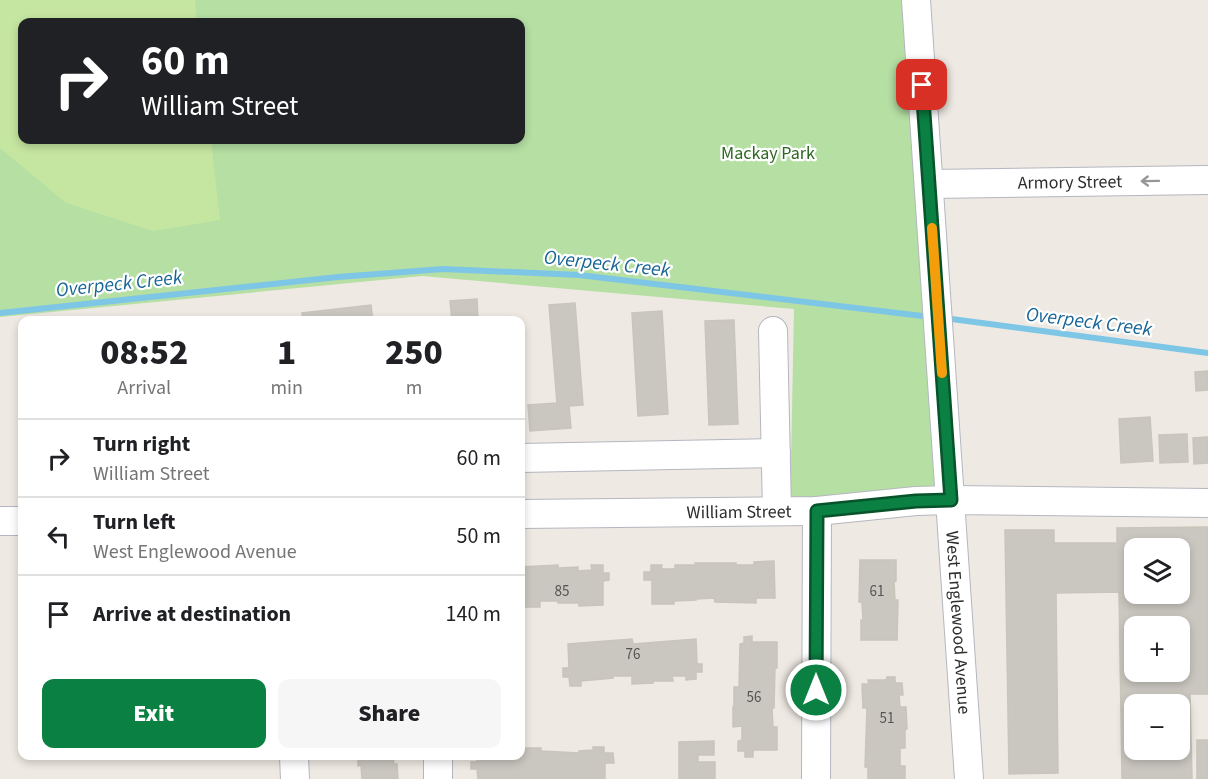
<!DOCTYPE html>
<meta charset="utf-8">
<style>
body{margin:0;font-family:"Source Sans 3",sans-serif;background:#f6f6f6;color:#202124;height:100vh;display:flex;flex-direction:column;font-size:22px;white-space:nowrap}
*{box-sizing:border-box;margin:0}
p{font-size:20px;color:#757577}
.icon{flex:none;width:33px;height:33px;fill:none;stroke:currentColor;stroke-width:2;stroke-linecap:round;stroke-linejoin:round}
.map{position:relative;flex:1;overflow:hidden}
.panel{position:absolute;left:18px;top:316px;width:507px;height:444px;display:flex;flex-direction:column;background:#fff;border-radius:12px;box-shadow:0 3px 9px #0003}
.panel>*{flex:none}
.banner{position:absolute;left:18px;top:18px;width:507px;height:126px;border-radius:12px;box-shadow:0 3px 9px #0003;background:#202124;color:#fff;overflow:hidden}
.buttons{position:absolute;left:1124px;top:538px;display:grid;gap:12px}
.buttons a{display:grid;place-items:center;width:66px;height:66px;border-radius:12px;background:#fff;box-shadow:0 3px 9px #0003;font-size:30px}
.pin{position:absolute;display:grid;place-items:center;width:51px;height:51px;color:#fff;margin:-26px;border-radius:12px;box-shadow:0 3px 9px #0006}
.me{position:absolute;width:66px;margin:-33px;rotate:0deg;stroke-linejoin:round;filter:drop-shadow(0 0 4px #0008)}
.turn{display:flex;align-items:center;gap:21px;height:126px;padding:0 24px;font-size:27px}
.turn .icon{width:78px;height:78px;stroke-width:2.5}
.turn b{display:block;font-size:42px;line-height:51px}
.eta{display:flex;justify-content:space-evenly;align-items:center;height:102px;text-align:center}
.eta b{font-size:36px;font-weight:800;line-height:42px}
.primary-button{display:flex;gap:12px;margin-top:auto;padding:12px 24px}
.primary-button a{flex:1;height:69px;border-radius:12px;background:#0b8043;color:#fff;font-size:24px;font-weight:800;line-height:69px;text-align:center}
.primary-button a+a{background:#f6f6f6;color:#202124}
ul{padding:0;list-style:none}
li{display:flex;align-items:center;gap:18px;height:78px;padding:0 24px;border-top:2px solid #e0e0e0}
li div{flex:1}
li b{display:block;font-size:22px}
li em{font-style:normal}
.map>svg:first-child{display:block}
</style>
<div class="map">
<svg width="1208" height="779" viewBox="0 0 1208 779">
<rect width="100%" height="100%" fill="#eee9e2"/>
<path fill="#b5dfa3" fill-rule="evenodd" d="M0,0H913L941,506L790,511L794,309L422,276L0,317ZM22,22H520V140H22Z"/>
<path fill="#c5e6a0" d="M0,0H195L197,22H22V140H211L220,220L153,231L66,203L0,148Z"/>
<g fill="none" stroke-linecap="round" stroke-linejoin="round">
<g stroke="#7ec6e6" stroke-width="6">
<path d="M0,313L338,277L443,269L579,275L931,317"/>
<path d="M944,318L1208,353"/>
</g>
</g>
<g fill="#cac7c0" stroke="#cac5bb" stroke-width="1.5" fill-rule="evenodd">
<path d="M477,299L478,321H452L450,301Z"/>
<path d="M575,303L583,405L569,406L571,428L530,431L528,405L557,403L549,305Z"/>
<path d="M371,305L373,321H303L302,313Z"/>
<path d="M662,311L668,414L638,416L632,313Z"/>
<path d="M734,320L738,424L709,425L705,321Z"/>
<path d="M1208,371V390L1196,391L1195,372Z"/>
<path d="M1150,417L1153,461L1121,463L1119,419Z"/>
<path d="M1187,434L1188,462L1160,463L1159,435Z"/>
<path d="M1208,437V463L1194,464L1193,438Z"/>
<path d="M1208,527V694H1190L1192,779H1122L1119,592L1056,593L1058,773L1009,774L1005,530H1054V543H1117V528ZM1134,549H1179V594H1134ZM1134,627H1179V672H1134ZM1134,705H1179V750H1134Z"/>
<path d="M860,560H896V581L894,582L895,600H898L897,640H861V620H863L862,602H859Z"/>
<path d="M774,561L775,598H756V603L715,602L714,598L696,599V600L674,601V604H652V580H644V572H651V565H662L661,569H675V565H696L695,563H736V565H754V562Z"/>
<path d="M558,565V568L578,567V571L592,570L591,565H603V573H609V580L603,581V605L579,606V603H558V601H540V607H520V567Z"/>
<path d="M752,636V642H777V668H775L774,708H772L773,727H777V750H753V757H745V751H738V741L742,740V726L733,727V707H734V687H739L740,644L744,643V637Z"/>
<path d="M632,639L633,644L696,639L697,664H702V672H696V679L686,680V676H672L673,681H653V683L632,684V676H613V678L581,681V686H570L569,677H563V668H569L568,644Z"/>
<path d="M887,677H895V683H902L903,695H899L900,707H906L907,729H905V748H900V766H905V779H868V767H865L867,708H863L862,684H869L868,680H886Z"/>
<rect x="1197" y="740" width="11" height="39"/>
<path d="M714,741V755H698V762H715V779H679V742Z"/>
<path d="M593,747H604V753H613L614,763H605V779H478L477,769H471V762H477V756H487V758L520,756L521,748H541V751L579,753V751L593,750Z"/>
<path d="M358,756H393L394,764H397L398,779H362L361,765L358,766Z"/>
</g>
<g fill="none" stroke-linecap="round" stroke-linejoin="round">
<g stroke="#b5b7c0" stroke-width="30">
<g id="minor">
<path id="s1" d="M916,0L969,779"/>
<path id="s2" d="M930,184L1208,180"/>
<path d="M773,331L777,511"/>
<path d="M520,458L776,453"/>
<path id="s3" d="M520,514L817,511L916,501L951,500L1208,503"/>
<path d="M0,521H22"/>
<path d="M294,756L295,779"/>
<path d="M438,756V779"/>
<path d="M816,779L817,511"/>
</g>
</g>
<use href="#minor" stroke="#fff" stroke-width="28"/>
</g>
<defs><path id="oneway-shaft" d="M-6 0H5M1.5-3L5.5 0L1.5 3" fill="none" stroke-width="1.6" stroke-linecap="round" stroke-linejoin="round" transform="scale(1.5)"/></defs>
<use stroke="#969696" href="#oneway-shaft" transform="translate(1150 181) rotate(179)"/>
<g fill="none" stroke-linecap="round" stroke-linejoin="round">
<g stroke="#07532c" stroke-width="15">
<path id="route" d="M816,690L817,511L916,501L951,500L922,85"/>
</g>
<use href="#route" stroke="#0b8043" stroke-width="10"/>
<path stroke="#f59e0b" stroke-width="10" d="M932,228L942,373"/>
</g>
<g text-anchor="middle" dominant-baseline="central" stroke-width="4.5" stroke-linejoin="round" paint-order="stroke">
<g font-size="15" fill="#555452">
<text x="562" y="591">85</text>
<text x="877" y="591">61</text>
<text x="633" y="654">76</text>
<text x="754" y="697">56</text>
<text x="887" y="718">51</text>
</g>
<g font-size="18" fill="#2d6721" stroke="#fff">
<text x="768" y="153">Mackay Park</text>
</g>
<g font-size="18" fill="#2e2e2e" stroke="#fff">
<text stroke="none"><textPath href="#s2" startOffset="140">Armory Street</textPath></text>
<text stroke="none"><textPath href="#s3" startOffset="219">William Street</textPath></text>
<text stroke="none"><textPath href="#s1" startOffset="624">West Englewood Avenue</textPath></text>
</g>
<g font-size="20" font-style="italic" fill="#196697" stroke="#fff">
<text transform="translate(607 264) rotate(6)">Overpeck Creek</text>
<text transform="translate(119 284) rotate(-6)">Overpeck Creek</text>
<text transform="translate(1089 322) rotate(7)">Overpeck Creek</text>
</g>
</g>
</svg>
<div class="buttons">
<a><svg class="icon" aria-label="layers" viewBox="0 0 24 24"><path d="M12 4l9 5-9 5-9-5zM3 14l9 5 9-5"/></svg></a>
<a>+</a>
<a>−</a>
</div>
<div class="pin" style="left:922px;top:85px;background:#d93025"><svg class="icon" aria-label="arrive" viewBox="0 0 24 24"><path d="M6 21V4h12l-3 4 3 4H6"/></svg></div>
<svg class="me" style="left:816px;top:690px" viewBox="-20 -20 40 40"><circle r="17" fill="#0b8043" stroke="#fff" stroke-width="3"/><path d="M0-11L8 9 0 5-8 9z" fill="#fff"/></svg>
<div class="banner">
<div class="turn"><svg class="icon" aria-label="right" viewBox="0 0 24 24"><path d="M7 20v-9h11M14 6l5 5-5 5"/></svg><div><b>60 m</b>William Street</div></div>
</div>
<section class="panel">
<div class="eta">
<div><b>08:52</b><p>Arrival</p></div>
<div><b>1</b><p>min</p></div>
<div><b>250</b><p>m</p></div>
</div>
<ul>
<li><svg class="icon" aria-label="right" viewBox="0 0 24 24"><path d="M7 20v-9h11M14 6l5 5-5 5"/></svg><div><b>Turn right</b><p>William Street</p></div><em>60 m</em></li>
<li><svg class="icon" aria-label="left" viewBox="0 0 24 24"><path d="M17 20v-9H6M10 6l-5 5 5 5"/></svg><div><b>Turn left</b><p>West Englewood Avenue</p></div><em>50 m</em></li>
<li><svg class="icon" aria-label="arrive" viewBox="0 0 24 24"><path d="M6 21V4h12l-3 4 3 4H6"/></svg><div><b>Arrive at destination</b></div><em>140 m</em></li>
</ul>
<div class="primary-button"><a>Exit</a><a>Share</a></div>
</section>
</div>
